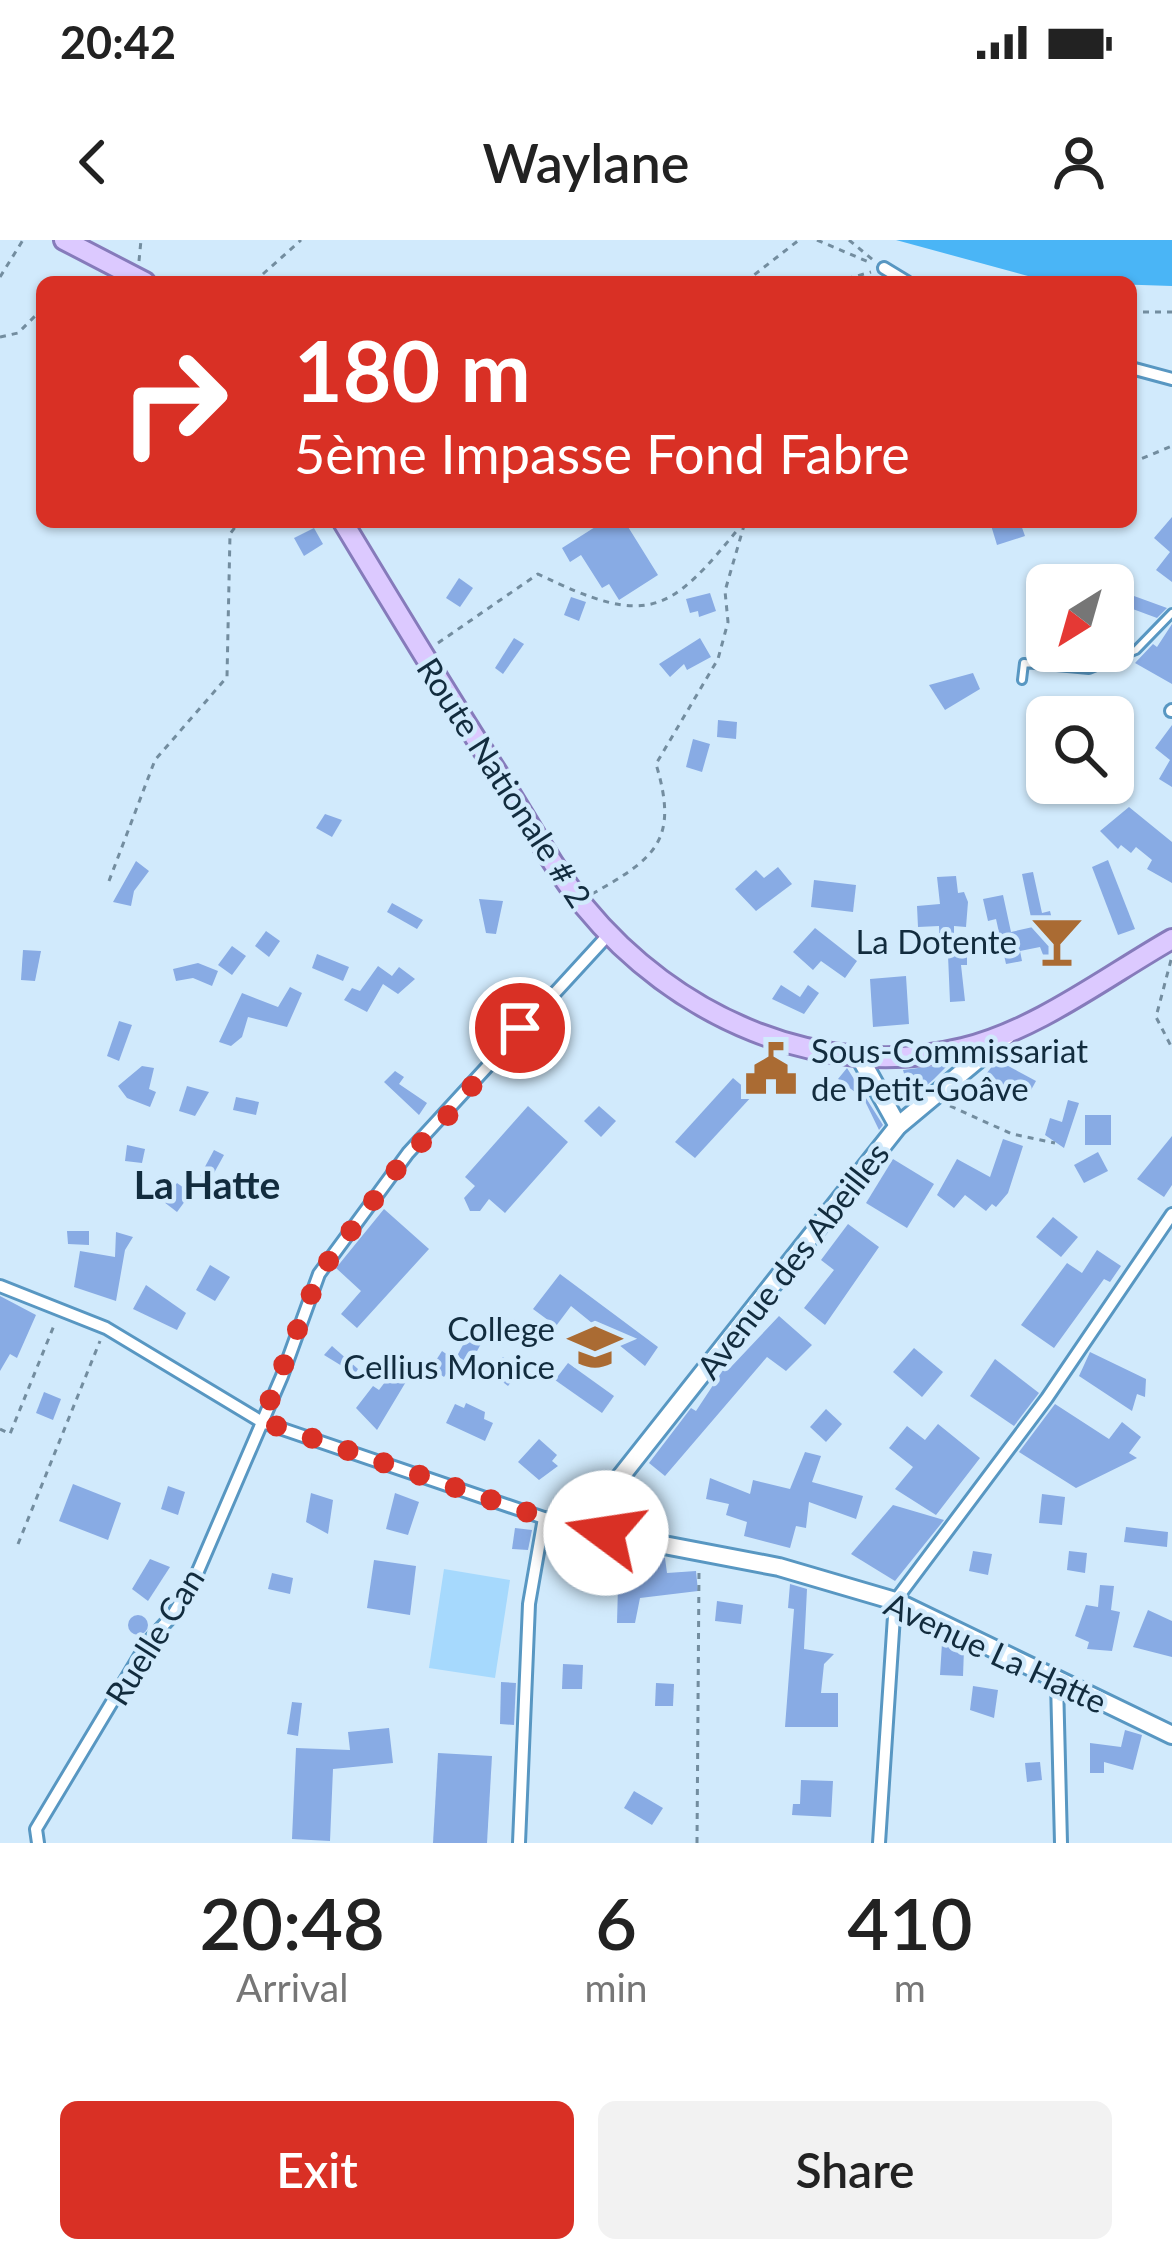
<!DOCTYPE html>
<meta charset="utf-8">
<style>
body{margin:0;font-family:Lato,sans-serif;background:#f2f2f2;color:#222;height:100vh;display:flex;flex-direction:column;font-size:45px;white-space:nowrap}
*{box-sizing:border-box;margin:0}
p{font-size:39px;color:#767676}
.icon{flex:none;width:66px;height:66px;fill:none;stroke:currentColor;stroke-width:2;stroke-linecap:round;stroke-linejoin:round}
.map{position:relative;height:1603px;overflow:hidden}
.sheet{display:flex;flex-direction:column;background:#fff;flex:1}
.sheet>*{flex:none}
.guide{position:absolute;left:36px;top:36px;width:1101px;height:252px;border-radius:18px;box-shadow:0 3px 9px #0004;background:#d93025;color:#fff;overflow:hidden}
.needle{width:78px;rotate:217deg}
.tools{position:absolute;left:1026px;top:324px;display:grid;gap:24px}
.tools a{display:grid;place-items:center;width:108px;height:108px;border-radius:18px;background:#fff;box-shadow:0 3px 9px #0004;font-size:60px}
.pin{position:absolute;display:grid;place-items:center;width:102px;height:102px;color:#fff;margin:-51px;border:6px solid #fff;border-radius:50%;box-shadow:0 3px 12px #0007}
.me{position:absolute;width:132px;margin:-66px;rotate:284deg;stroke-linejoin:round;filter:drop-shadow(0 0 9px #0008)}
.turn{display:flex;align-items:center;gap:42px;height:252px;padding:0 60px;font-size:54px}
.turn .icon{width:156px;height:156px;stroke-width:2.5}
.turn b{display:block;font-size:84px;line-height:102px}
.eta{display:flex;justify-content:space-evenly;align-items:center;height:204px;text-align:center}
.eta b{font-size:72px;font-weight:600;line-height:84px}
.button{display:flex;gap:24px;margin-top:auto;padding:24px 60px}
.button a{flex:1;height:138px;border-radius:18px;background:#d93025;color:#fff;font-size:48px;font-weight:600;line-height:138px;text-align:center}
.button a+a{background:#f2f2f2;color:#222}
.status{display:flex;justify-content:space-between;align-items:center;height:84px;padding:0 60px;background:#fff;direction:ltr}
.status svg{height:33px;fill:currentColor}
header{display:flex;justify-content:space-between;align-items:center;height:156px;padding:0 60px;background:#fff;font-size:54px;font-weight:600}
.map>svg:first-child{display:block}
</style>
<div class="status"><b>20:42</b><svg viewBox="0 0 49 12"><path d="M0 12V9h3v3zM5 12V6h3v6zM10 12V3h3v9zM15 12V0h3v12zM26 1h20v11H26zM47 4h2v5h-2z"/></svg></div>
<header><svg class="icon" aria-label="back" viewBox="0 0 24 24"><path d="M15 5l-7 7 7 7"/></svg>Waylane<svg class="icon" aria-label="person" viewBox="0 0 24 24"><circle cx="12" cy="8" r="4"/><path d="M4 21q1-7 8-7t8 7"/></svg></header>
<div class="map">
<svg width="1172" height="1603" viewBox="0 0 1172 1603">
<rect width="100%" height="100%" fill="#d1eafc"/>
<path fill="#a6d9fd" d="M444,1329L510,1340L495,1438L429,1428Z"/>
<path fill="#4ab5f6" d="M896,0H1172V46L1050,42Z"/>
<g fill="#88abe4">
<path d="M1172,277V342L1156,330L1170,312L1154,298Z"/>
<path d="M603,282H625L658,335L619,360L609,344L602,348L581,315L570,322L562,308Z"/>
<path d="M990,282H1020L1025,296L997,305Z"/>
<path d="M314,288L323,304L304,316L294,298Z"/>
<path d="M459,338L473,348L460,367L446,358Z"/>
<path d="M710,353L716,371L699,377L698,371L690,373L686,359Z"/>
<path d="M1134,356L1167,368L1157,378L1130,368Z"/>
<path d="M571,357L586,362L579,381L564,375Z"/>
<path d="M1172,384V444L1135,423L1153,404L1157,407Z"/>
<path d="M514,398L524,404L503,434L495,428Z"/>
<path d="M700,398L711,417L687,430L684,424L670,437L659,424Z"/>
<path d="M973,433L980,449L945,470L929,445Z"/>
<path d="M718,480L737,482L736,499L717,497Z"/>
<path d="M1172,485V547L1159,539L1170,520L1155,508Z"/>
<path d="M693,499L710,504L702,532L686,527Z"/>
<path d="M1129,567L1172,602V643L1147,629L1152,620L1136,607L1131,613L1121,605L1118,609L1100,591Z"/>
<path d="M325,574L342,580L332,597L316,588Z"/>
<path d="M1108,620L1135,689L1118,695L1092,627Z"/>
<path d="M136,621L149,631L134,651L131,666L113,662Z"/>
<path d="M778,627L792,644L756,671L735,649L756,630L764,638Z"/>
<path d="M1033,632L1042,673L1050,671L1053,683L1046,685L1054,728L1049,730L1040,707L1020,711L1022,721L1006,724L996,679L988,681L983,659L1003,655L1011,692L1033,687L1022,634Z"/>
<path d="M956,636L958,653L964,652L968,662L966,687L954,686V712H940L939,686L918,687L917,666L940,664L937,637Z"/>
<path d="M814,640L856,645L853,672L811,667Z"/>
<path d="M479,659L503,661L496,694L486,693Z"/>
<path d="M392,663L423,680L417,689L387,672Z"/>
<path d="M815,688L857,721L845,738L821,721L813,730L793,712Z"/>
<path d="M266,691L280,701L269,717L255,706Z"/>
<path d="M232,706L246,716L232,735L218,725Z"/>
<path d="M23,710L41,711L35,741L21,740Z"/>
<path d="M317,714L349,727L343,741L312,728Z"/>
<path d="M967,714V725H961L965,761L950,762L948,715Z"/>
<path d="M198,723L218,731L212,746L193,738L176,741L173,729Z"/>
<path d="M378,726L392,736L399,727L415,739L398,754L383,744L367,772L344,760L352,748L360,751Z"/>
<path d="M906,736L909,784L873,787L870,739Z"/>
<path d="M781,745L800,757L808,745L819,753L804,774L772,759Z"/>
<path d="M290,747L302,753L287,787L248,777L242,797L231,806L219,802L242,753L278,767Z"/>
<path d="M119,781L132,785L119,821L107,816Z"/>
<path d="M997,820L1036,841L1025,861L983,838Z"/>
<path d="M949,824L934,839L911,859L903,830Z"/>
<path d="M142,826L154,828L149,849L156,852L150,867L127,858L118,846Z"/>
<path d="M847,828L883,885L879,890L864,859L838,839Z"/>
<path d="M395,831L404,837L399,844L427,863L419,875L384,842Z"/>
<path d="M733,838L753,855L695,918L675,902Z"/>
<path d="M187,846L209,852L195,876L179,871Z"/>
<path d="M236,857L259,862L256,875L233,870Z"/>
<path d="M1068,860L1079,863L1064,908L1045,895L1050,878L1062,882Z"/>
<path d="M528,866L568,902L505,973L489,959L480,971H470L464,958L475,946L465,937Z"/>
<path d="M599,866L616,881L601,897L584,881Z"/>
<rect x="1085" y="875" width="26" height="30"/>
<path d="M1172,896V945L1164,957L1137,939Z"/>
<path d="M1003,899L1023,906L1008,953L996,967L992,964L986,971L965,955L954,968L937,955L957,919L990,937Z"/>
<path d="M127,905L145,909L142,923L125,921Z"/>
<path d="M214,910L224,915L209,942L200,936Z"/>
<path d="M1098,912L1108,931L1084,943L1074,925Z"/>
<path d="M893,919L934,944L907,988L866,963Z"/>
<path d="M177,943L191,953L177,972L164,962Z"/>
<path d="M384,969L429,1009L357,1088L341,1074L361,1051L336,1028Z"/>
<path d="M1053,977L1078,997L1061,1017L1036,997Z"/>
<path d="M848,984L879,1007L825,1085L804,1068L834,1030L821,1020Z"/>
<path d="M67,991H89V1005L68,1004Z"/>
<path d="M116,992L133,997L125,1010L116,1061L74,1047L80,1011L115,1017Z"/>
<path d="M1097,1010L1121,1026L1110,1042L1104,1039L1054,1108L1021,1085L1067,1023L1082,1033Z"/>
<path d="M210,1025L230,1037L215,1061L196,1050Z"/>
<path d="M560,1034L658,1107L645,1126L571,1066L556,1086L533,1069Z"/>
<path d="M146,1045L186,1073L177,1090L133,1069Z"/>
<path d="M0,1056L36,1075L17,1118L10,1114L0,1131Z"/>
<path d="M779,1076L812,1105L786,1131L767,1117L665,1236L649,1223L691,1168L696,1171L727,1124L730,1128Z"/>
<path d="M470,1092L483,1100L470,1124L457,1116Z"/>
<path d="M332,1106L358,1129L355,1134L324,1115Z"/>
<path d="M914,1108L943,1132L922,1157L893,1132Z"/>
<path d="M442,1111L455,1120L444,1137L431,1128Z"/>
<path d="M1090,1112L1146,1139L1145,1157L1137,1154L1132,1171L1079,1136Z"/>
<path d="M503,1117L520,1130L508,1146L491,1133Z"/>
<path d="M995,1119L1039,1153L1014,1186L970,1156Z"/>
<path d="M568,1123L614,1156L602,1173L555,1140Z"/>
<path d="M394,1130L407,1140L377,1190L356,1168L373,1146L379,1150Z"/>
<path d="M44,1152L61,1159L53,1180L36,1173Z"/>
<path d="M466,1163L485,1172L484,1179L493,1183L485,1201L446,1183L455,1164L464,1168Z"/>
<path d="M1055,1164L1109,1199L1122,1182L1141,1197L1129,1213L1137,1218L1076,1248L1019,1212Z"/>
<path d="M826,1169L842,1184L826,1202L810,1187Z"/>
<path d="M938,1184L980,1218L936,1275L895,1249L913,1227L889,1208L907,1186L925,1200Z"/>
<path d="M539,1199L557,1215L552,1221L558,1226L539,1240L518,1222Z"/>
<path d="M805,1212L821,1216L812,1242L863,1256L856,1279L809,1262L806,1288L796,1286L790,1308L744,1296L747,1282L726,1275L729,1264L706,1259L710,1238L750,1254L753,1240L790,1249Z"/>
<path d="M73,1244L121,1263L108,1300L59,1281Z"/>
<path d="M168,1246L185,1252L178,1275L161,1269Z"/>
<path d="M311,1253L333,1260L328,1294L306,1282Z"/>
<path d="M395,1253L419,1262L408,1295L386,1289Z"/>
<path d="M1042,1254L1065,1257L1062,1285L1039,1283Z"/>
<path d="M893,1265L944,1280L895,1341L851,1314Z"/>
<path d="M1126,1287L1168,1292L1167,1307L1124,1302Z"/>
<path d="M515,1288L532,1290L528,1310L512,1309Z"/>
<path d="M619,1309L665,1318L667,1333L696,1331L698,1351L640,1358L635,1383H617Z"/>
<path d="M973,1311L992,1314L988,1335L969,1331Z"/>
<path d="M1069,1311L1087,1313L1085,1333L1067,1330Z"/>
<path d="M150,1319L170,1327L148,1361L132,1349Z"/>
<path d="M374,1320L416,1326L410,1375L367,1368Z"/>
<path d="M272,1333L293,1338L290,1354L268,1349Z"/>
<path d="M790,1344L807,1349L804,1409L834,1414L824,1424L821,1453H838V1487H785L794,1369L788,1368Z"/>
<path d="M1100,1345L1114,1346L1111,1370L1120,1372L1112,1411L1087,1409L1089,1402L1075,1396L1086,1365L1098,1367Z"/>
<path d="M717,1361L743,1365L741,1384L715,1381Z"/>
<path d="M1148,1370L1172,1381V1417L1133,1407Z"/>
<circle cx="138" cy="1385" r="10"/>
<path d="M942,1403L964,1409L963,1436L940,1435Z"/>
<path d="M563,1424L583,1425L582,1449H562Z"/>
<path d="M501,1442L516,1443L514,1485L500,1484Z"/>
<path d="M656,1443L674,1444L673,1466H655Z"/>
<path d="M973,1446L998,1450L994,1478L970,1470Z"/>
<path d="M292,1462L302,1463L298,1496L287,1494Z"/>
<path d="M389,1488L393,1523L333,1529L330,1601L292,1599L296,1508L350,1510L348,1492Z"/>
<path d="M1125,1490L1142,1495L1133,1530L1104,1522V1533H1090V1503L1121,1507Z"/>
<path d="M438,1513L492,1516L487,1603H433Z"/>
<path d="M1040,1522L1042,1540L1027,1542L1025,1523Z"/>
<path d="M801,1540L833,1541L831,1577L792,1575L793,1564H800Z"/>
<path d="M634,1551L663,1568L652,1585L624,1568Z"/>
</g>
<g fill="none" stroke-linecap="round" stroke-linejoin="round">
<g stroke="#5897c2" stroke-width="12">
<path id="lane" d="M1022,440L1024,423L1089,429L1136,410L1172,373"/>
</g>
<g stroke="#5897c2" stroke-width="16">
<g id="street">
<path d="M884,28L907,42"/>
<path d="M1131,128L1172,139"/>
<path d="M1171,471L1172,470"/>
<path d="M0,1046L106,1088L262,1182L544,1278L612,1295"/>
<path d="M548,1279L601,1258"/>
<path d="M1057,1442L1061,1603"/>
<path d="M38,1603L36,1589L148,1402L172,1376L195,1338L282,1136L319,1034L408,913L609,694"/>
<path d="M519,1603L529,1364L544,1278"/>
<path d="M879,1603L895,1361L1047,1158L1172,974"/>
</g>
</g>
<g stroke="#5897c2" stroke-width="22">
<g id="secondary">
<path d="M859,816L898,886"/>
<circle cx="616" cy="1274" r="22"/>
<path d="M607,1254L898,886L1007,795"/>
<path d="M617,1296L779,1327L895,1361L1172,1495"/>
</g>
</g>
<g stroke="#867bbb" stroke-width="24">
<g id="primary">
<path d="M64,0L145,42"/>
<path d="M343,282C393,365 443,448 495,529C525,575 550,624 584,666C674,776 820,843 963,808C1037,790 1107,736 1172,699"/>
</g>
</g>
<g stroke="#738d9f" stroke-width="3" stroke-dasharray="6 6" stroke-linecap="butt">
<path d="M817,0L871,23"/>
<path d="M849,0L873,20"/>
<path d="M139,21L141,0"/>
<path d="M0,37L23,0"/>
<path d="M920,38L936,42"/>
<path d="M254,42L301,0"/>
<path d="M745,42L799,0"/>
<path d="M835,42L871,32"/>
<path d="M1131,72H1172"/>
<path d="M0,97L18,93L42,69"/>
<path d="M1131,223L1172,206"/>
<path d="M438,403L538,334C649,388 669,375 743,283"/>
<path d="M109,641L155,520L227,437L230,294L239,282"/>
<path d="M592,654C656,618 679,600 656,524L718,419L728,382L725,351L745,282"/>
<path d="M1171,720L1156,777L1172,808"/>
<path d="M950,866L1012,894L1055,903"/>
<path d="M0,1189L10,1194L55,1083"/>
<path d="M18,1304L100,1101"/>
<path d="M697,1603L699,1329"/>
</g>
<use href="#lane" stroke="#fff" stroke-width="6"/>
<use href="#street" stroke="#fff" stroke-width="10"/>
<use href="#secondary" stroke="#fff" stroke-width="16"/>
<use href="#primary" stroke="#dcc9ff" stroke-width="18"/>
</g>
<g fill="none" stroke-linecap="round" stroke-linejoin="round">
<path stroke="#d93025" stroke-width="21" stroke-dasharray="0 37.8" d="M520,788L436,890L408,914L319,1034L262,1181L544,1278L612,1295L606,1293"/>
</g>
<defs>
<g id="bar-bare" transform="scale(4.14)"><path d="M-6-5H6L.8 .8V4.5H3.5V6h-7V4.5H-.8V.8Z" fill="#aa6b33" stroke="#d1eafc" stroke-width="2.5" paint-order="stroke"/></g>
<g id="civic-bare" transform="scale(4.14)"><path d="M-.6-6.5H3V-4.5H.6V-3L4-1V1h2V6H-6V1h2V-1L-.6-3ZM-1.2 2.5V6h2.4V2.5Z" fill="#aa6b33" stroke="#d1eafc" stroke-width="2.5" paint-order="stroke"/></g>
<g id="school-bare" transform="scale(4.14)"><path d="M0-5L7-2L0 1L-7-2ZM-4 1L0 2.5L4 1V4Q0 6-4 4Z" fill="#aa6b33" stroke="#d1eafc" stroke-width="2.5" paint-order="stroke"/></g>
</defs>
<g fill-rule="evenodd">
<use href="#bar-bare" x="1057" y="701"/>
<use href="#civic-bare" x="771" y="829"/>
<use href="#school-bare" x="595" y="1107"/>
</g>
<g text-anchor="middle" dominant-baseline="central" stroke-width="9" stroke-linejoin="round" paint-order="stroke">
<g font-size="33" fill="#122c3e" stroke="#d1eafc">
<text transform="translate(505 542) rotate(57)">Route Nationale # 2</text>
<text transform="translate(792 1020) rotate(-52)">Avenue des Abeilles</text>
<text transform="translate(154 1396) rotate(-58)">Ruelle Can</text>
<text transform="translate(996 1412) rotate(25)">Avenue La Hatte</text>
</g>
<g font-size="33" fill="#122c3e" stroke="#d1eafc" text-anchor="end">
<text x="1017" y="701">La Dotente</text>
<text x="811" y="810" text-anchor="start">Sous-Commissariat<tspan x="811" dy="38">de Petit-Goâve</tspan></text>
<text x="555" y="1088">College<tspan x="555" dy="38">Cellius Monice</tspan></text>
</g>
<g font-size="39" font-weight="bold" fill="#122c3e" stroke="#d1eafc">
<text x="207" y="944">La Hatte</text>
</g>
</g>
</svg>
<div class="tools">
<a><svg class="needle" viewBox="-14 -14 28 28"><path d="M0-13l5 13h-10z" fill="#e53935"/><path d="M0 13l5-13h-10z" fill="#767676"/></svg></a>
<a><svg class="icon" aria-label="search" viewBox="0 0 24 24"><circle cx="10" cy="10" r="6"/><path d="M15 15l6 6"/></svg></a>
</div>
<div class="pin" style="left:520px;top:788px;background:#d93025"><svg class="icon" aria-label="arrive" viewBox="0 0 24 24"><path d="M6 21V4h12l-3 4 3 4H6"/></svg></div>
<svg class="me" style="left:606px;top:1293px" viewBox="-20 -20 40 40"><circle r="19" fill="#fff"/><path d="M0-13L10 11 0 6-10 11z" fill="#d93025"/></svg>
<div class="guide">
<div class="turn"><svg class="icon" aria-label="right" viewBox="0 0 24 24"><path d="M7 20v-9h11M14 6l5 5-5 5"/></svg><div><b>180 m</b>5ème Impasse Fond Fabre</div></div>
</div>
</div>
<section class="sheet">
<div class="eta">
<div><b>20:48</b><p>Arrival</p></div>
<div><b>6</b><p>min</p></div>
<div><b>410</b><p>m</p></div>
</div>
<div class="button"><a>Exit</a><a>Share</a></div>
</section>
